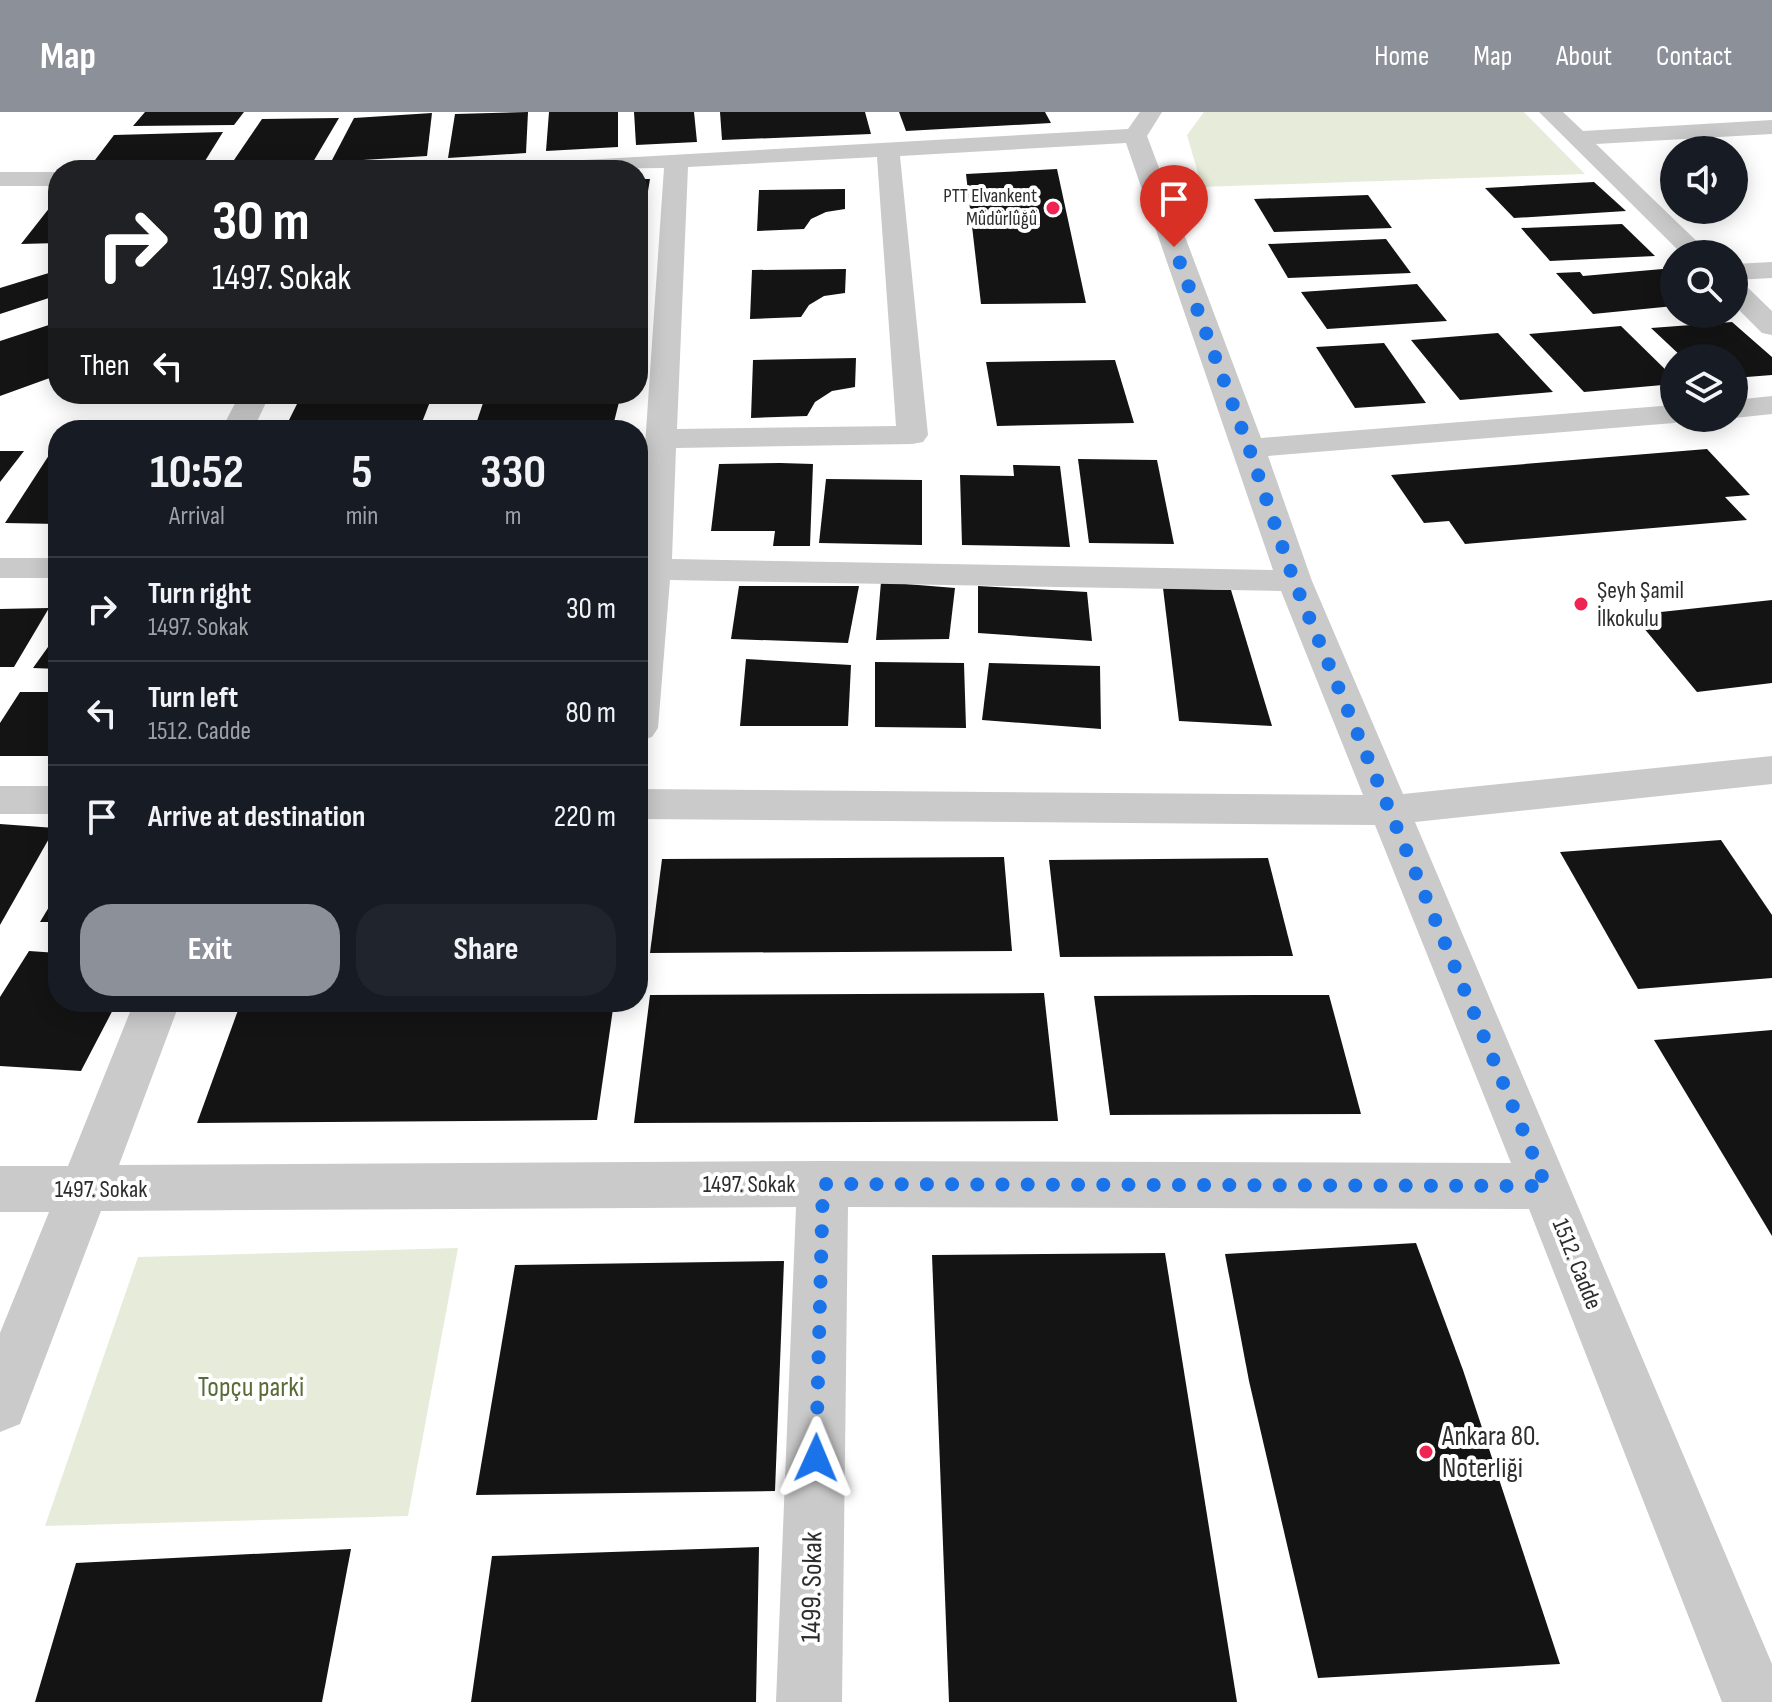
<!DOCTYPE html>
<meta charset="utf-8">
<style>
body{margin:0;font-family:"Sofia Sans Condensed",sans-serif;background:#20242c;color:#f1f3f6;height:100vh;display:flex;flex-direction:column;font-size:30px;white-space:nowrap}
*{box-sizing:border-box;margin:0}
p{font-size:26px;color:#9ea1a6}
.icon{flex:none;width:44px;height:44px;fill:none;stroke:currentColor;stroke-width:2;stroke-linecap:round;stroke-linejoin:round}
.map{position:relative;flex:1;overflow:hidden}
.details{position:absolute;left:48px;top:308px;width:600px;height:592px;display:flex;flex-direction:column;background:#171b24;border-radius:32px;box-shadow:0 4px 20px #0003}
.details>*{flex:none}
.banner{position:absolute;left:48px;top:48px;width:600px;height:244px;border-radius:32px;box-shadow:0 4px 20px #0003;background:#202124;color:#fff;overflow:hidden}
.controls{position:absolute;left:1660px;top:24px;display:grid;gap:16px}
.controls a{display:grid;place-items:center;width:88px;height:88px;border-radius:50%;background:#171b24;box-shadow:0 4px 20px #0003;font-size:40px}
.pin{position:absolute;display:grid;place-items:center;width:68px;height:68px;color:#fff;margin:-82px -34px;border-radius:50% 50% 50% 0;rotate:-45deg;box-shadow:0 0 8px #0007}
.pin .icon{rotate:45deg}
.me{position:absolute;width:88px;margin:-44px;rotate:1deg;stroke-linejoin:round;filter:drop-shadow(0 0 6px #0008)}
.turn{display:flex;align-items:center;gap:28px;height:168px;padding:0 32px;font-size:36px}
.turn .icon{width:104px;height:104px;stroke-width:2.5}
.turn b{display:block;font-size:56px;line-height:68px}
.then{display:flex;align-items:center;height:76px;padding:0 32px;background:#0003;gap:16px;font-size:30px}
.eta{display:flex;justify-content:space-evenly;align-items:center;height:136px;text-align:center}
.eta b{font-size:48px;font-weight:700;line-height:56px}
.action{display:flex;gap:16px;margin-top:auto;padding:16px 32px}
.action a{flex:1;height:92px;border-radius:32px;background:#8c9099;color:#fff;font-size:32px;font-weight:700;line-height:92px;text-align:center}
.action a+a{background:#20242c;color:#f1f3f6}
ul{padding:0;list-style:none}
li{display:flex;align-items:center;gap:24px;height:104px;padding:0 32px;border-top:2px solid #363941}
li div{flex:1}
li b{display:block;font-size:30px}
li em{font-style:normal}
header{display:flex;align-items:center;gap:48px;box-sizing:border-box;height:112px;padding:0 40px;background:#8c9099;color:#fff}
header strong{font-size:38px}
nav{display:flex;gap:44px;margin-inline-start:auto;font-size:28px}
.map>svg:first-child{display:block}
</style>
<header>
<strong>Map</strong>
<nav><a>Home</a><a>Map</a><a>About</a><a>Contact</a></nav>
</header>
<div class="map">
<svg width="1772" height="1590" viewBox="0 0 1772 1590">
<rect width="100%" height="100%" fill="#fff"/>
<g fill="#e6ecd9">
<path d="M1204,0H1524L1585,62L1202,75L1187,23Z"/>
<path d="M458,1136L408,1404L45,1414L138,1145Z"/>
</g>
<g fill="#141414">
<path d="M145,0H244L234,13L133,14Z"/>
<path d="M528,0L526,41L448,46L455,2Z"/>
<path d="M549,0H618V35L546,39Z"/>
<path d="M634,0H694L697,30L636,33Z"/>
<path d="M720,0H865L871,22L722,28Z"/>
<path d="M899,0H1045L1051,11L906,19Z"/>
<path d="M432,1L427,44L331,50L354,6Z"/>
<path d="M339,6L313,50L232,51L262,7Z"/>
<path d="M223,20L205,49L92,52L114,23Z"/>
<path d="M1057,57L1086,191L981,192L966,62Z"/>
<path d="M638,67H650L644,103H638Z"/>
<path d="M1594,70L1626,99L1514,106L1485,76Z"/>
<path d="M845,77V97L826,100L811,107L804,117L757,119L759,78Z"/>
<path d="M1368,83L1392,116L1274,120L1254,87Z"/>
<path d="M58,85V131L21,132Z"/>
<path d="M1622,112L1655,144L1550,149L1521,116Z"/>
<path d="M1386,127L1411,161L1288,166L1268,132Z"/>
<path d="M1674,156V194L1593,202L1556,161L1580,160L1583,164Z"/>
<path d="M846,157L845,181L824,184L809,193L801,205L750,207L752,158Z"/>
<path d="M52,160L58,164V183L0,202V176Z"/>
<path d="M1417,172L1447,209L1327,217L1301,180Z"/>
<path d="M58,210V263L0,284V229Z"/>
<path d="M1732,210L1772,245V263L1734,266V246H1683L1651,216Z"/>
<path d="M1621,214L1674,266V272L1584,280L1529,222Z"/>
<path d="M1498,221L1553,280L1460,288L1411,228Z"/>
<path d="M1384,231L1426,291L1355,296L1316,235Z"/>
<path d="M856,246L855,275L832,279L815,290L807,304L751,306L753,248Z"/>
<path d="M1115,248L1134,311L997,314L986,250Z"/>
<path d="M302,282H433L419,318H284Z"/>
<path d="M486,282H621L612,318H474Z"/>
<path d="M53,337H58V412L5,411Z"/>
<path d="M1707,337L1750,383L1725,385L1747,408L1465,432L1449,409L1424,411L1391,363Z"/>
<path d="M0,339H24L0,370Z"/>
<path d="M1078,347L1157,348L1174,432L1089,431Z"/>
<path d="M780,351L813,352L810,434H773L775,419H711L719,352Z"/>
<path d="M1013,353L1060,354L1070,435L962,433L960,363L1014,364Z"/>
<path d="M826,367L922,368V433L819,431Z"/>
<path d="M881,470L955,476L949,527L876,528Z"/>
<path d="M739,474H859L848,531L731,527Z"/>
<path d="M978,474L1087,480L1092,529L978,521Z"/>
<path d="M1163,476L1231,478L1272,614L1179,609Z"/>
<path d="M1772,488V571L1697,580L1633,503Z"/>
<path d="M49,496L14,555H0V497Z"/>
<path d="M58,521V557L33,556Z"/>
<path d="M746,547L851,553L848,614H740Z"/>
<path d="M875,550L964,551L966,616L875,615Z"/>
<path d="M989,551L1100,554L1101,617L982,608Z"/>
<path d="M20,580H58V644H0V611Z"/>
<path d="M0,712L55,716L0,813Z"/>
<path d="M1721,728L1772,803V866L1638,877L1560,740Z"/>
<path d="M1004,745L1012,839L650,841L662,747Z"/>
<path d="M1268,746L1293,844L1060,845L1049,748Z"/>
<path d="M58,780V810H40Z"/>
<path d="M29,839L58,841V890H117L81,959L0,954V885Z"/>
<path d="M1044,881L1058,1009L634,1011L650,883Z"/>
<path d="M1254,883H1329L1361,1002L1110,1003L1094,884Z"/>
<path d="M241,890H614L597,1008L197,1011Z"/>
<path d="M1772,918V1124L1654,928Z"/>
<path d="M1416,1131L1463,1258L1560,1552L1318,1566L1249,1269L1225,1142Z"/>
<path d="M1165,1141L1237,1590H949L932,1143Z"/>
<path d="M784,1149L775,1379L476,1383L515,1153Z"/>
<path d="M759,1435L756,1590H471L492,1444Z"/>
<path d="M351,1437L322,1590H35L76,1451Z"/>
</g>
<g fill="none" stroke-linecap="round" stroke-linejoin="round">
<g fill="#cacaca" fill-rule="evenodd">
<path d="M1140,0H1162L1147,24L1261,326L1674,293V306H1687L1674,311L1268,344L1312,469L1403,682L1772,644V672L1415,710L1772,1552V1590H1722L1529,1097L848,1095L842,1590H776L796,1095L101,1099L20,1312L0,1320V1221L49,1100H0V1054H68L134,890H180L119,1053L823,1049L1511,1051L1375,713L638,707V677L1363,683L1281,479L670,468L658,616L652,625L638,629V436L664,56L490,58L494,53L1128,17ZM1126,31L1273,458L672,447L676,336L912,332L923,330L928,323L900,44ZM877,45L896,314L677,317L688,55Z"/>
<path d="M1539,0H1563L1583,19L1772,8V22L1596,32L1710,142H1682Z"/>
<rect x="0" y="60" width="58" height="14"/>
<path d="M1772,150V166L1734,168V152Z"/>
<path d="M1734,170L1744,172L1772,199V223L1762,221L1734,193Z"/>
<path d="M240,282H270L253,318H221Z"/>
<path d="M1772,284V302L1734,306H1733L1734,288Z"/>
<rect x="0" y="446" width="58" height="20"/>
<rect x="0" y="674" width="58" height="28"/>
</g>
</g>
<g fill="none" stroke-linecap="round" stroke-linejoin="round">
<path stroke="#1a73e8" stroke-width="14" stroke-dasharray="0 25.2" d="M816,1346L823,1072L1546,1074L1294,469L1249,336L1174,135"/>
</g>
<g fill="#ef2452" stroke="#fff" stroke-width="3">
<circle cx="1053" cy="96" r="8"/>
<circle cx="1581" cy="492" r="8"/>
<circle cx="1426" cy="1340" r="8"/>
</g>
<g text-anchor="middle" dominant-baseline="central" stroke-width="8" stroke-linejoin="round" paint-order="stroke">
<g font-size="20" fill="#2d2d2d" stroke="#fff" text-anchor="end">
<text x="1037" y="84">PTT Elvankent<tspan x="1037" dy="23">Müdürlüğü</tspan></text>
</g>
<g font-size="24" fill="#2d2d2d" stroke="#fff" text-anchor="start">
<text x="1597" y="478">Şeyh Şamil<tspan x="1597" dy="28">İlkokulu</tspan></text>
</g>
<g font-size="24" fill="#2d2d2d" stroke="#fff">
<text x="749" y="1072">1497. Sokak</text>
<text x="101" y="1077">1497. Sokak</text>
<text transform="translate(1577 1152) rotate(68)">1512. Cadde</text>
</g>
<g font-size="28" fill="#586b38" stroke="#fff">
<text x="251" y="1275">Topçu parki</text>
</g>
<g font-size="28" fill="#2d2d2d" stroke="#fff" text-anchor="start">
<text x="1442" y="1324">Ankara 80.<tspan x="1442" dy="32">Noterliği</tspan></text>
</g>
<g font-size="28" fill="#2d2d2d" stroke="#fff">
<text transform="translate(812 1475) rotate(-89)">1499. Sokak</text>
</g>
</g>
</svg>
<div class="controls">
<a><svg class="icon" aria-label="sound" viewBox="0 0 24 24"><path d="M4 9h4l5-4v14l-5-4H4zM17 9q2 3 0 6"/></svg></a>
<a><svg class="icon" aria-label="search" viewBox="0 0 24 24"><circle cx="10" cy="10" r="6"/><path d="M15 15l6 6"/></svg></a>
<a><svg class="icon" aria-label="layers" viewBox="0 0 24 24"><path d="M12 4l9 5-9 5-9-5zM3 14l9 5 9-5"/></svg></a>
</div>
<div class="pin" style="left:1174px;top:135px;background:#d93025"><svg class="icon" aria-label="arrive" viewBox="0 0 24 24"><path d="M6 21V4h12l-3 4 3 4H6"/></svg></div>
<svg class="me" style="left:816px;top:1346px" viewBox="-20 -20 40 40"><path d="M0-17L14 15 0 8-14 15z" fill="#1a73e8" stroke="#fff" stroke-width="4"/></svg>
<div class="banner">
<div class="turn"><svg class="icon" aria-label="right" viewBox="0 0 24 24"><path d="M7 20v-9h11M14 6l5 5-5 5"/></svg><div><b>30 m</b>1497. Sokak</div></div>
<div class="then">Then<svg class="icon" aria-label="left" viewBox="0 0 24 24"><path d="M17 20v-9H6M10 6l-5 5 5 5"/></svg></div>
</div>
<section class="details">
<div class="eta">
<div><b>10:52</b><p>Arrival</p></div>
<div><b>5</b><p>min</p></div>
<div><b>330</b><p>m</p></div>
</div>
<ul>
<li><svg class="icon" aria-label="right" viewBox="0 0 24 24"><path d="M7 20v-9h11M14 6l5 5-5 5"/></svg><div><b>Turn right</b><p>1497. Sokak</p></div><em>30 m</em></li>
<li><svg class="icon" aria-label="left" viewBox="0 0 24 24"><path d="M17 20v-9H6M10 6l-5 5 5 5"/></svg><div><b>Turn left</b><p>1512. Cadde</p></div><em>80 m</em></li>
<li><svg class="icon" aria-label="arrive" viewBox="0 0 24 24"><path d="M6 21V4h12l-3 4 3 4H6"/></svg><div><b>Arrive at destination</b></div><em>220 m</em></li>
</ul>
<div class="action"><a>Exit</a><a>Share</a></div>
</section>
</div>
